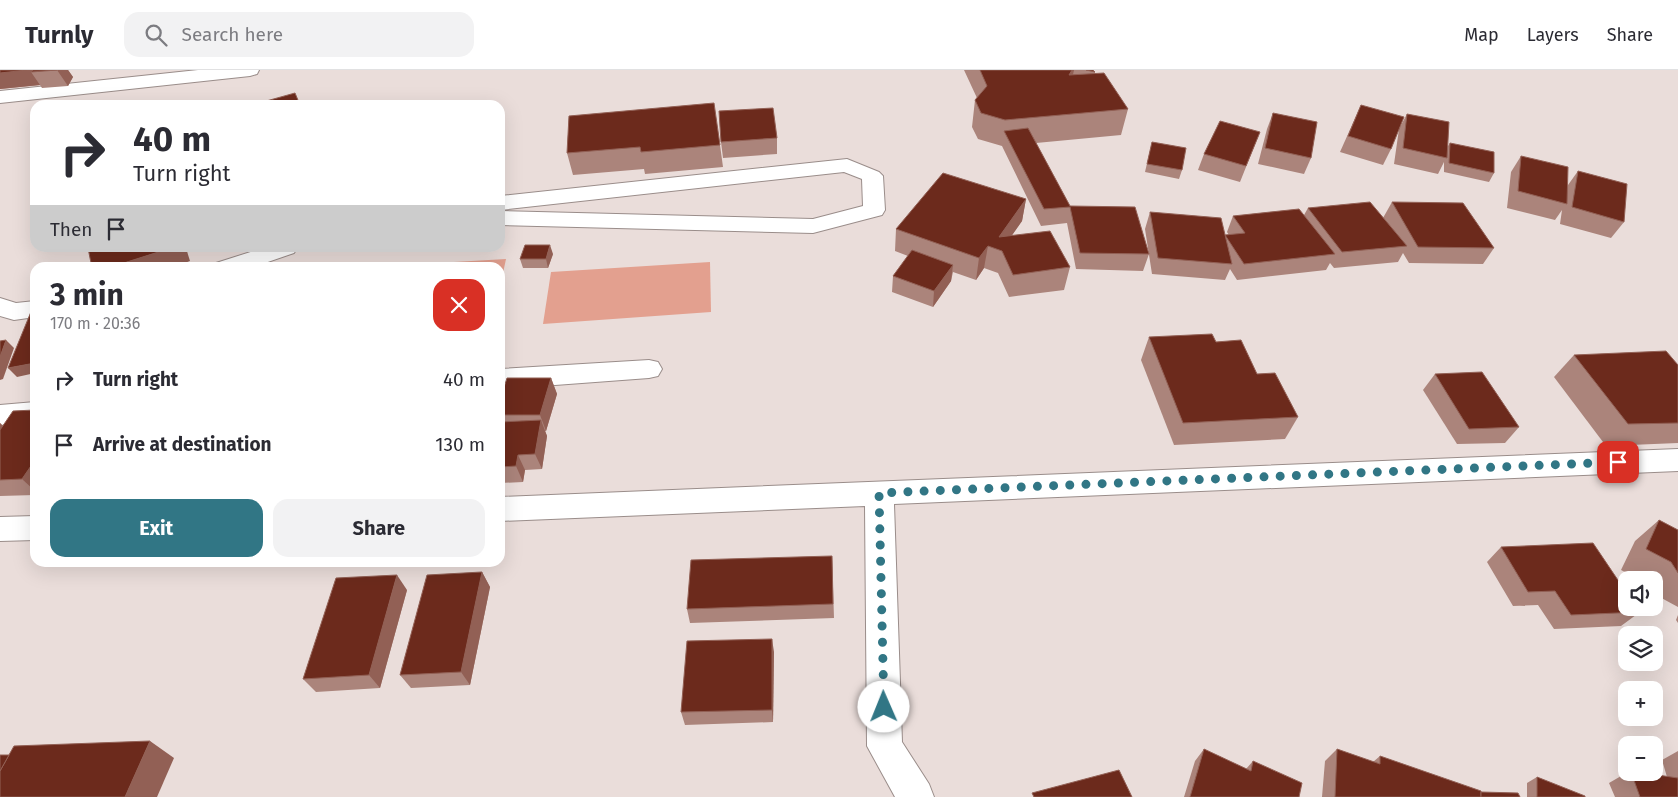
<!DOCTYPE html>
<meta charset="utf-8">
<style>
body{margin:0;font-family:"Fira Sans",sans-serif;background:#f2f2f3;color:#2b2b33;height:100vh;display:flex;flex-direction:column;font-size:19px;white-space:nowrap}
*{box-sizing:border-box;margin:0}
p{font-size:16px;color:#7c7c81}
.icon{flex:none;width:28px;height:28px;fill:none;stroke:currentColor;stroke-width:2;stroke-linecap:round;stroke-linejoin:round}
.map{position:relative;flex:1;overflow:hidden}
.sheet{position:absolute;left:30px;top:192px;width:475px;height:305px;display:flex;flex-direction:column;background:#fff;border-radius:15px;box-shadow:0 5px 20px #0002}
.sheet>*{flex:none}
.banner{position:absolute;left:30px;top:30px;width:475px;height:152px;border-radius:15px;box-shadow:0 5px 20px #0002;background:#fff;color:#2b2b33;overflow:hidden}
.fabs{position:absolute;left:1618px;top:501px;display:grid;gap:10px}
.fabs a{display:grid;place-items:center;width:45px;height:45px;border-radius:10px;background:#fff;box-shadow:0 5px 20px #0002;font-size:25px}
.pin{position:absolute;display:grid;place-items:center;width:42px;height:42px;color:#fff;margin:-21px;border-radius:10px;box-shadow:0 2px 8px #0006}
.me{position:absolute;width:55px;margin:-28px;rotate:359deg;stroke-linejoin:round;filter:drop-shadow(0 0 4px #0008)}
.turn{display:flex;align-items:center;gap:18px;height:105px;padding:0 20px;font-size:22px}
.turn .icon{width:65px;height:65px;stroke-width:2.5}
.turn b{display:block;font-size:35px;line-height:42px}
.then{display:flex;align-items:center;height:48px;padding:0 20px;background:#0003;gap:10px;font-size:19px}
.round{display:grid;place-items:center;flex:none;width:52px;height:52px;border-radius:15px;background:#f2f2f3}
.head{display:flex;align-items:center;justify-content:space-between;height:85px;padding:0 20px}
h1{font-size:30px;font-weight:700;line-height:38px}
.button{display:flex;gap:10px;margin-top:auto;padding:10px 20px}
.button a{flex:1;height:58px;border-radius:15px;background:#317685;color:#fff;font-size:20px;font-weight:700;line-height:58px;text-align:center}
.button a+a{background:#f2f2f3;color:#2b2b33}
ul{padding:0;list-style:none}
li{display:flex;align-items:center;gap:15px;height:65px;padding:0 20px}
li div{flex:1}
li b{display:block;font-size:19px}
li em{font-style:normal}
header{display:flex;align-items:center;gap:30px;box-sizing:border-box;height:70px;padding:0 25px;background:#fff;border-bottom:1px solid #e1e1e2}
header strong{font-size:24px}
nav{display:flex;gap:28px;margin-inline-start:auto;font-size:18px}
.search{width:350px;height:45px;background:#f2f2f3;display:flex;align-items:center;gap:12px;box-sizing:border-box;padding:0 18px;border-radius:15px;color:#7c7c81;font-size:19px}
.map>svg:first-child{display:block}
</style>
<header>
<strong>Turnly</strong>
<div class="search"><svg class="icon" aria-label="search" viewBox="0 0 24 24"><circle cx="10" cy="10" r="6"/><path d="M15 15l6 6"/></svg>Search here</div>
<nav><a>Map</a><a>Layers</a><a>Share</a></nav>
</header>
<div class="map">
<svg width="1678" height="727" viewBox="0 0 1678 727">
<rect width="100%" height="100%" fill="#eaddda"/>
<g fill="#e3a08f">
<path d="M506,189L500,217V198L367,197Z"/>
<path d="M710,192L711,242L543,254L551,202Z"/>
</g>
<g fill="none" stroke-linecap="round" stroke-linejoin="round">
<g stroke="#9a8d8a" stroke-width="2">
<g id="minor">
<path d="M198,0H259L257,4L250,6L0,33V21Z"/>
<path d="M847,89L879,102L883,106L885,140L882,145L813,163L500,155V141L813,149L863,136L862,109L844,102L500,140V126Z"/>
<path d="M263,178H297L294,183L250,198H213L216,193Z"/>
<path d="M0,228L16,233L35,231V247L14,250L0,246Z"/>
<path d="M649,290L658,292L662,299L658,306L649,308L500,319V299Z"/>
<path d="M35,332V352L0,355V335Z"/>
<path d="M1678,379V401L894,434L902,672L929,714L934,727H895L867,676L865,436L500,451V427Z"/>
<path d="M35,446V470L0,471V447Z"/>
</g>
</g>
<use href="#minor" fill="#fff" fill-rule="evenodd"/>
</g>
<g fill="#ab847b">
<path d="M0,0H68L73,7L68,16L42,18L40,15L0,19Z"/>
<path d="M964,0H1093L1095,2V3L1128,39L1121,65L1036,73L1070,136L1149,184L1143,201L1076,199L1067,153L1041,156L1002,76L978,69L972,57L975,30L977,28Z"/>
<path d="M1361,35L1391,79L1383,95L1340,82Z"/>
<path d="M1273,43L1311,88L1304,104L1258,94L1267,59Z"/>
<path d="M1407,44L1448,76L1450,73L1494,103L1489,112L1444,102V92L1438,104L1394,94L1399,59Z"/>
<path d="M569,46L720,75L723,97L645,104L644,99L573,105L567,83Z"/>
<path d="M1260,62L1240,112L1198,100L1204,84Z"/>
<path d="M777,68V84L723,88L721,72Z"/>
<path d="M1152,72L1182,100L1179,109L1145,102Z"/>
<path d="M1521,86L1568,115L1578,101L1624,152L1611,168L1560,154L1562,140L1555,150L1507,138L1511,102Z"/>
<path d="M1026,129L1022,151L1012,165L1070,197L1064,220L1009,227L998,203L984,198L976,210L953,202L951,211L933,237L892,222L893,206L908,186L895,181L896,159Z"/>
<path d="M1392,132L1494,178L1483,194L1409,193L1403,183L1398,192L1334,198L1330,193L1326,200L1237,210L1230,199L1225,210L1152,204L1145,159L1150,142L1225,166L1229,165L1227,162L1233,146L1304,145L1308,138L1383,148Z"/>
<path d="M553,184L548,198H523L520,189Z"/>
<path d="M1149,267L1216,272L1257,304L1298,347L1285,369L1174,375L1141,290Z"/>
<path d="M1574,285L1678,295V373L1606,376L1554,307Z"/>
<path d="M1435,304L1519,357L1505,373L1457,374L1423,320Z"/>
<path d="M551,308L557,324L546,361H545L547,366L542,399L525,400L523,412L500,413V320H503Z"/>
<path d="M35,340V425L0,426V353L3,356Z"/>
<path d="M1659,450L1678,460V537L1654,524V510H1640L1621,500L1635,471Z"/>
<path d="M1501,477L1640,542L1621,556L1554,559L1538,535L1513,536L1487,492Z"/>
<path d="M832,486L834,548L690,553L687,539Z"/>
<path d="M482,502L490,517L470,615L411,618L400,605Z"/>
<path d="M407,520L380,618L316,622L303,609Z"/>
<path d="M1678,545V553L1676,550Z"/>
<path d="M774,582L773,652L685,655L681,642Z"/>
<path d="M1204,679L1246,699L1253,691L1299,727H1184L1195,691Z"/>
<path d="M1337,679L1373,692L1380,686L1481,722L1520,727H1322L1325,691Z"/>
<path d="M1678,681V727H1615L1609,713L1628,702H1637L1667,707L1662,690Z"/>
<path d="M1537,707L1585,727H1527V713Z"/>
</g>
<g fill="#926055">
<path d="M27,0H33L31,2L40,15L0,19V3Z"/>
<path d="M52,0H68L73,7L68,16L57,0Z"/>
<path d="M1072,0H1074L1069,23V5Z"/>
<path d="M1026,129L1022,151L1001,181L999,167Z"/>
<path d="M550,175L553,184L548,198L546,189Z"/>
<path d="M988,176L984,198L976,210L979,188Z"/>
<path d="M171,178H186L190,191L171,198H108Z"/>
<path d="M953,195L951,211L933,237L934,221Z"/>
<path d="M6,270L14,278L3,309L0,310V287Z"/>
<path d="M35,293V303L17,307L8,298Z"/>
<path d="M551,308L557,324L546,361L540,345Z"/>
<path d="M541,350L547,366L542,399L535,384Z"/>
<path d="M0,353L4,357L0,362Z"/>
<path d="M518,385L525,400L523,412L516,396Z"/>
<path d="M35,390V421L22,409Z"/>
<path d="M482,502L490,517L470,615L461,602Z"/>
<path d="M397,505L407,520L380,618L369,605Z"/>
<path d="M772,569L774,582L773,652L772,640Z"/>
<path d="M150,671L174,688L157,727H125Z"/>
</g>
<g fill="#6c2a1c" stroke="#926055">
<path d="M0,0H27L0,3Z"/>
<path d="M33,0H57L31,2Z"/>
<path d="M980,0H1072L1069,5L1104,3L1128,39L1005,50L981,43L975,30L987,16Z"/>
<path d="M1086,0H1093L1095,2Z"/>
<path d="M295,23L300,35H252Z"/>
<path d="M714,33L720,75L641,82L640,77L567,83L569,46Z"/>
<path d="M1361,35L1404,47L1391,79L1348,66Z"/>
<path d="M773,38L777,68L721,72L719,41Z"/>
<path d="M1273,43L1317,52L1311,88L1265,78Z"/>
<path d="M1407,44L1449,52L1447,88L1403,78Z"/>
<path d="M1220,51L1260,62L1246,96L1204,84Z"/>
<path d="M1028,58L1070,136L1135,137L1149,184L1080,183L1070,137L1044,139L1004,61Z"/>
<path d="M1152,72L1186,78L1182,100L1147,94Z"/>
<path d="M1450,73L1494,82V103L1449,93Z"/>
<path d="M1521,86L1568,97L1567,134L1518,121Z"/>
<path d="M1578,101L1627,114L1624,152L1572,137Z"/>
<path d="M943,103L1026,129L999,167L1050,161L1070,197L1013,205L1002,181L988,176L979,188L896,159Z"/>
<path d="M1370,132L1407,176L1342,182L1308,138Z"/>
<path d="M1392,132L1463,133L1494,178L1418,177Z"/>
<path d="M1299,139L1335,184L1244,194L1225,165L1245,163L1233,146Z"/>
<path d="M1150,142L1221,148L1232,194L1158,188Z"/>
<path d="M525,175H550L546,189H520Z"/>
<path d="M88,178H171L108,198H92Z"/>
<path d="M912,180L953,195L934,221L893,206Z"/>
<path d="M35,232V293L8,298Z"/>
<path d="M1212,264L1216,272L1241,270L1257,304L1275,303L1298,347L1183,353L1149,267Z"/>
<path d="M6,270L0,287V271Z"/>
<path d="M1666,281L1678,295V353L1628,354L1574,285Z"/>
<path d="M1482,302L1519,357L1469,359L1435,304Z"/>
<path d="M507,308H551L540,345H500V330Z"/>
<path d="M500,320H503L500,330Z"/>
<path d="M35,340V390L22,409L0,410V360L13,341Z"/>
<path d="M541,350L535,384L518,385L516,396L500,397V352Z"/>
<path d="M1659,450L1678,460V503L1671,492L1646,479Z"/>
<path d="M1593,473L1626,522V538H1637L1640,542L1571,545L1555,521L1528,522L1501,477Z"/>
<path d="M832,486L833,534L687,539L691,490Z"/>
<path d="M482,502L461,602L400,605L427,505Z"/>
<path d="M397,505L369,605L303,609L336,508Z"/>
<path d="M772,569V640L681,642L687,571Z"/>
<path d="M150,671L125,727H0V701L14,676Z"/>
<path d="M1204,679L1251,701L1253,691L1302,713L1299,727H1190Z"/>
<path d="M1337,679L1380,694V686L1481,721V727H1335Z"/>
<path d="M0,685H9L0,701Z"/>
<path d="M1119,700L1132,727H1034L1032,723Z"/>
<path d="M1631,702H1637L1678,708V727H1640Z"/>
<path d="M1537,707L1585,726V727H1537Z"/>
<path d="M1481,722L1518,723L1520,727H1481Z"/>
</g>
<g fill="none" stroke-linecap="round" stroke-linejoin="round">
<path stroke="#317685" stroke-width="9" stroke-dasharray="0 16.2" d="M884,637L879,423L1618,392"/>
</g>
</svg>
<div class="fabs">
<a><svg class="icon" aria-label="sound" viewBox="0 0 24 24"><path d="M4 9h4l5-4v14l-5-4H4zM17 9q2 3 0 6"/></svg></a>
<a><svg class="icon" aria-label="layers" viewBox="0 0 24 24"><path d="M12 4l9 5-9 5-9-5zM3 14l9 5 9-5"/></svg></a>
<a>+</a>
<a>−</a>
</div>
<div class="pin" style="left:1618px;top:392px;background:#d93025"><svg class="icon" aria-label="arrive" viewBox="0 0 24 24"><path d="M6 21V4h12l-3 4 3 4H6"/></svg></div>
<svg class="me" style="left:884px;top:637px" viewBox="-20 -20 40 40"><circle r="19" fill="#fff"/><path d="M0-13L10 11 0 6-10 11z" fill="#317685"/></svg>
<div class="banner">
<div class="turn"><svg class="icon" aria-label="right" viewBox="0 0 24 24"><path d="M7 20v-9h11M14 6l5 5-5 5"/></svg><div><b>40 m</b>Turn right</div></div>
<div class="then">Then<svg class="icon" aria-label="arrive" viewBox="0 0 24 24"><path d="M6 21V4h12l-3 4 3 4H6"/></svg></div>
</div>
<section class="sheet">
<div class="head"><div><h1>3 min</h1><p>170 m · 20:36</p></div><a class="round" style="background:#d93025;color:#fff"><svg class="icon" aria-label="close" viewBox="0 0 24 24"><path d="M6 6l12 12M18 6L6 18"/></svg></a></div>
<ul>
<li><svg class="icon" aria-label="right" viewBox="0 0 24 24"><path d="M7 20v-9h11M14 6l5 5-5 5"/></svg><div><b>Turn right</b></div><em>40 m</em></li>
<li><svg class="icon" aria-label="arrive" viewBox="0 0 24 24"><path d="M6 21V4h12l-3 4 3 4H6"/></svg><div><b>Arrive at destination</b></div><em>130 m</em></li>
</ul>
<div class="button"><a>Exit</a><a>Share</a></div>
</section>
</div>
